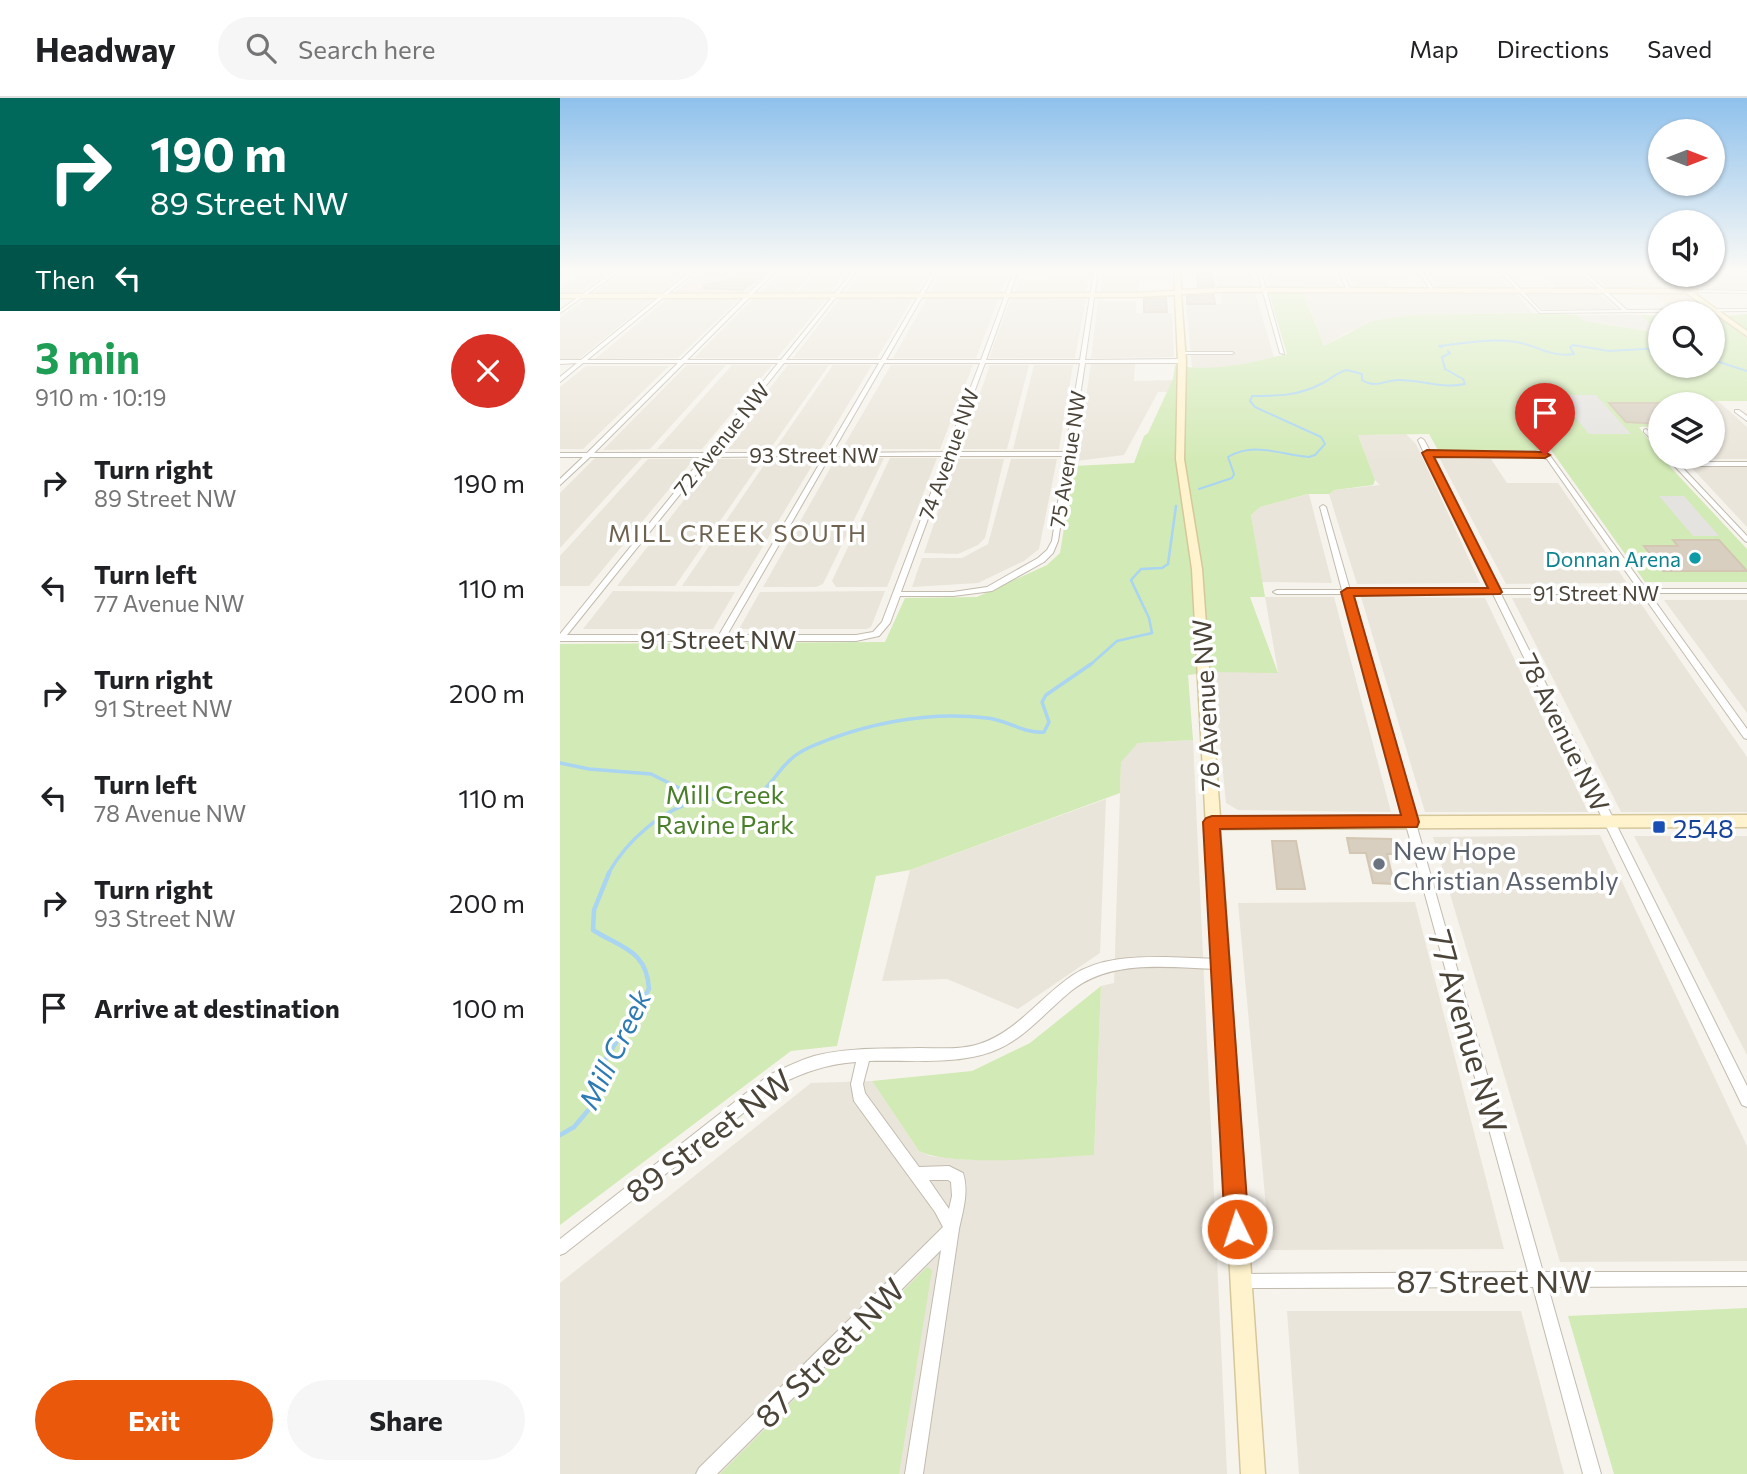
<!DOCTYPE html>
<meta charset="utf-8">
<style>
body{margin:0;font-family:Commissioner,sans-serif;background:#f6f6f6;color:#202124;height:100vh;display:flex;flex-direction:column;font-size:26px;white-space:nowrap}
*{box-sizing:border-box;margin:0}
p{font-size:23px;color:#757577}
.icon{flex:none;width:38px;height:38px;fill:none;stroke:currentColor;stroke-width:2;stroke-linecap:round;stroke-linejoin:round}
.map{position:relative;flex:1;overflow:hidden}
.side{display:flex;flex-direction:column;background:#fff;width:560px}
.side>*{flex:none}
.top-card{background:#00695c;color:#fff;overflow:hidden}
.needle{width:46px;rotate:90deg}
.fabs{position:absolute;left:1088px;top:21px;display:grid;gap:14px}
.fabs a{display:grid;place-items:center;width:77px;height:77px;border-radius:50%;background:#fff;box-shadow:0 2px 5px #0004;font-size:35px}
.pin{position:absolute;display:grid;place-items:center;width:60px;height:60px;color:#fff;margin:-72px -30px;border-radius:50% 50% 50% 0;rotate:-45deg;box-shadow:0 0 7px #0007}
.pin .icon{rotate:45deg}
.me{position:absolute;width:77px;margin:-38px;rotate:356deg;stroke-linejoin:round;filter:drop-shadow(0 0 5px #0008)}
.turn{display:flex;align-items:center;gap:24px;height:147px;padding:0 35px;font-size:32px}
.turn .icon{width:91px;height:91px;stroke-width:2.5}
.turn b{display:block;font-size:49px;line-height:60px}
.then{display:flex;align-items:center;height:66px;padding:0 35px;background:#0003;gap:14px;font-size:26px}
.round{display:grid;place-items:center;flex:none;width:74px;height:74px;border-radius:37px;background:#f6f6f6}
.overview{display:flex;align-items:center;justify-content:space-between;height:119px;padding:0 35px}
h1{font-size:42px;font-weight:700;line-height:52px;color:#1e9e55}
.cta{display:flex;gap:14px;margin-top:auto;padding:14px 35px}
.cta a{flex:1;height:80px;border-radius:42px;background:#ea580c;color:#fff;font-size:28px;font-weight:700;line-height:80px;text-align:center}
.cta a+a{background:#f6f6f6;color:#202124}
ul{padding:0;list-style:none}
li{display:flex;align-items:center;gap:21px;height:105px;padding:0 35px}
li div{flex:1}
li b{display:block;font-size:26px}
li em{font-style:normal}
header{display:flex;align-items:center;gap:42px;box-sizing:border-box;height:98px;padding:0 35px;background:#fff;border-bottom:2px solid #e0e0e0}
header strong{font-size:33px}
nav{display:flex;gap:38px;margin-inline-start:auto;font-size:24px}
.search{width:490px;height:63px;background:#f6f6f6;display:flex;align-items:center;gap:18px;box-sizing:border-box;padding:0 24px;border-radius:38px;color:#757577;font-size:26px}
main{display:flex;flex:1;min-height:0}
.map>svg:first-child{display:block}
</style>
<header>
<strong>Headway</strong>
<div class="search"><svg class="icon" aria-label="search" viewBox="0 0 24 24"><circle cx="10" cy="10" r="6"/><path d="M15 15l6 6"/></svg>Search here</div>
<nav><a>Map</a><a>Directions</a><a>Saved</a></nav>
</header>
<main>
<section class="side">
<div class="top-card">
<div class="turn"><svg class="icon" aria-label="right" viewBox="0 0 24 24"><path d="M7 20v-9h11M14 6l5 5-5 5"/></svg><div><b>190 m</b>89 Street NW</div></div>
<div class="then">Then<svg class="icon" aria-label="left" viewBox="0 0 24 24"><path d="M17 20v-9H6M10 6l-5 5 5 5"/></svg></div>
</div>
<div class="overview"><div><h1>3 min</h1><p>910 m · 10:19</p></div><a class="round" style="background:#d93025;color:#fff"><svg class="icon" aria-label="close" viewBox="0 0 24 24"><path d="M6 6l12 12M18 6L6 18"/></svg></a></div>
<ul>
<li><svg class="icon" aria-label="right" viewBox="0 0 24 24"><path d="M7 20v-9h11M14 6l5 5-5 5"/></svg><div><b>Turn right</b><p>89 Street NW</p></div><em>190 m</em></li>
<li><svg class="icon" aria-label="left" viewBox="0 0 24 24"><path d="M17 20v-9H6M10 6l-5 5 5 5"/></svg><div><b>Turn left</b><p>77 Avenue NW</p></div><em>110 m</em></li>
<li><svg class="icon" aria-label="right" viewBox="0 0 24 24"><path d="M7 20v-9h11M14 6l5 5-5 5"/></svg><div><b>Turn right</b><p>91 Street NW</p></div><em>200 m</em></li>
<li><svg class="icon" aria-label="left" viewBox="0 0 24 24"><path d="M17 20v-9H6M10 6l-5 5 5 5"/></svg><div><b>Turn left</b><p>78 Avenue NW</p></div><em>110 m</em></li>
<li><svg class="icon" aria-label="right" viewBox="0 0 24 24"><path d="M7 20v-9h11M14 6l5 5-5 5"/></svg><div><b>Turn right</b><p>93 Street NW</p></div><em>200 m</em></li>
<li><svg class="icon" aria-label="arrive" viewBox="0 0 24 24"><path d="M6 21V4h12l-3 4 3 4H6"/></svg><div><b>Arrive at destination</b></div><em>100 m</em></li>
</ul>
<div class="cta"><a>Exit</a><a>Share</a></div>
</section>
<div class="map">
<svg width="1187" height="1376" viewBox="0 0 1187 1376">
<rect width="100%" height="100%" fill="#f6f3ec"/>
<g fill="#eae5da">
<path d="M26,173H51L19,195H0V190Z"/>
<path d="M63,173H127L100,195H33Z"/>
<path d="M221,173H254L234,195H200Z"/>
<path d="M256,173H287L270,195H237Z"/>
<path d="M302,173H369L356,195H285Z"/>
<path d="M382,173H449L440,195H370Z"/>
<path d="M495,173H530L526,195H455L460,181H492Z"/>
<path d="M543,173H610L611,182H579L578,194H540Z"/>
<path d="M656,173H692L697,190H658Z"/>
<path d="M706,173H773L781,190H711Z"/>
<path d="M786,173H854L860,181L827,182L832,190H795Z"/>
<path d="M867,173H934L949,190H879Z"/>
<path d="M947,173H1015L1034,191H997L987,181H954Z"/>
<path d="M1028,173H1063L1084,191H1048Z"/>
<path d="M1153,173H1183L1187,176V192L1142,191L1122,177H1153Z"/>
<path d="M661,194L695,195L714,259L665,270H632L626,206H662Z"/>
<path d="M743,195H956L973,215L852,217L790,233L764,248Z"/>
<path d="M968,196H1040L1057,211H982Z"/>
<path d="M368,199L439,200L416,260H333Z"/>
<path d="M526,199L515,260H429L451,200Z"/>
<path d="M94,200L19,261H0V219L26,201Z"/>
<path d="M108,200H180L118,260L35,261Z"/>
<path d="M280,200H353L317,260H233Z"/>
<path d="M193,201H266L217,260H134Z"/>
<path d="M538,203H576V215H612L614,259L531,260Z"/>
<path d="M1017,217H1081L1101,235L1024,223Z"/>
<path d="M531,266H575L574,283L613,282L608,294H598L564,357L516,363Z"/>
<path d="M127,267H166L90,351L43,352Z"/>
<path d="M172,267H212L142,351H97Z"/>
<path d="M228,267H269L210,351H162Z"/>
<path d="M273,267H312L261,351H215Z"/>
<path d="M331,267H413L380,351H282Z"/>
<path d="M430,267H469L447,351H400Z"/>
<path d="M474,267H513L499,351H453Z"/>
<path d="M26,268H109L23,351H0V289Z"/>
<path d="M1113,303H1158L1187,329V361H1124L1121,359H1153V306H1117Z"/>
<path d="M846,336L856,346L920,485L797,486L769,396L775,392L820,387L815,382L798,337Z"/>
<path d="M35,360H82L0,450V395Z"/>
<path d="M276,360H324L263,486L256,489H203Z"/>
<path d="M330,360H377L327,489H276L272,483Z"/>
<path d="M88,361H134L29,488H0V458Z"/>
<path d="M156,361H203L115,488H57Z"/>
<path d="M208,361H256L179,488H122Z"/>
<path d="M396,361H444L425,440L418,447L398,456L364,455Z"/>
<path d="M451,361H497L479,451L464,463L418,485L352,489L362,460H402L428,446Z"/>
<path d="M880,361H931L947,385H998L1067,485L946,486Z"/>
<path d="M1131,369H1187V429Z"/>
<path d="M749,396L772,485L702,484L691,417L700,409Z"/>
<path d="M53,493L175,494L153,531H23Z"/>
<path d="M325,493L311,529L307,531H179L200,494Z"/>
<path d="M705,499H774L831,714L678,712L666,705L653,574H718Z"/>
<path d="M801,499L925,500L1028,714H865Z"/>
<path d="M952,500H1077L1187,659V714H1061Z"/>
<path d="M1104,502H1187V615Z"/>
<path d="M633,642L667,1376H0V1185L251,985L312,983L359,1053L370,1058L406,1062L534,1057L541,888L554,885L561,663L578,645Z"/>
<path d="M546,701L540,855L458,911L387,881L322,883L350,772Z"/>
<path d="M1040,737L1187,1048V1163L1000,1164L873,739Z"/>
<path d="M1074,738H1187V957Z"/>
<path d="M855,804L944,1151L710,1152L678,805Z"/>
<path d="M727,1213H961L1004,1376H739Z"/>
</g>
<g fill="#f7ead8">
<path d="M1063,173H1095L1117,189L1084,191Z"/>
<path d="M1093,196L1124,197L1143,211H1111Z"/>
</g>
<path fill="#f6e3e0" d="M141,173H208L185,195H114Z"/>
<g fill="#d2eab5">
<path d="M709,195H743L764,248L812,223L852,217L973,215L1017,217L1024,223L1099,235L1081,217L1101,218V268H1153V219L1187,216V303H1114L1117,306H1101V328L1079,329L1101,359L1187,451V484H1085L991,352H878L869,336L798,337L815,382L813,387L775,392L769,396H748L700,409L691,417L705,499H690L718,575L653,574L628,577L633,642L578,645L561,664L560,695L350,772L316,778L277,948L231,953L0,1127V546L325,544L345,500L417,499L487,467L500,455L514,368L574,365L584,338L588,335L613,281L615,267C654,275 689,265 727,256Z"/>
<path d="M541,888L534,1057C491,1059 395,1070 359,1053L312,983L412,973L470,945Z"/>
<path d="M367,1169L372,1172L339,1376H160Z"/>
<path d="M1187,1210V1376H1054L1008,1218Z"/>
</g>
<g fill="#e5e3e0">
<path d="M997,297H1036L1071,336H1029Z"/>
<path d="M1099,398H1124L1159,438H1133Z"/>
</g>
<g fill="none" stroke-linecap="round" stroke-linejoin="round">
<g stroke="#a9d4f2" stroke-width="2">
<path d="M882,249L879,248C904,245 931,240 956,244C977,247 991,260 1014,256L1010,249L1013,247L1049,253L1101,250"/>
<path d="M1153,262L1187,273"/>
<path d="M639,391L672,380L674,376L668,359C694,343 721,357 749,359L755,357L765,346L761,339L695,309L690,303L692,298C717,298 739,298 763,285C771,281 777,274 787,272L802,276V282C815,291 825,282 839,282C862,282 882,291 905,286L903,281L885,271L882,259L890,255L888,253"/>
</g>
<path stroke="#a9d4f2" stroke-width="2.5" d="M529,568L557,543L592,535L589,520L571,482L581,471L602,470L608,466L616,408"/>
<g stroke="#a9d4f2" stroke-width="3.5">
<path d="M0,665L29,671L91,676L139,700"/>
<path d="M48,776C66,743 104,709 142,702C158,699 174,705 190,700C208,694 215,676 228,664C239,652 255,647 270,641C320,623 374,614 427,620C447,622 465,636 484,634L489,624L482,604L486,597L531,566"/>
</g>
<path stroke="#a9d4f2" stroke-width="4.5" d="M0,1037L14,1029L31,1009L38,994L44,964L89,891C87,852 61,850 33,832L34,812L49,775"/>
</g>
<g fill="#d8cfc1" stroke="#d3c7b4" stroke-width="2">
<path d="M181,173H207L182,192L144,190V187L181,179Z"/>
<path d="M637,173H652L654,188L638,189Z"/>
<path d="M654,197L655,206H627V198Z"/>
<path d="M606,200L607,214H584V201Z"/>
<path d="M1049,305H1101V326L1066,324Z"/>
<path d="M1113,442H1159L1187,473H1103L1084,448H1118Z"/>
<path d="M787,740L831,741L835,756H827L834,786L813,785L806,755H790Z"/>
<path d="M712,743H736L745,791H717Z"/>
</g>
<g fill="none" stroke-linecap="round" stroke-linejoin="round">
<g stroke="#c2bbae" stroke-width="2">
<g id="street">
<path d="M55,173H60L0,215V212Z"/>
<path d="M131,173H136L27,262H121L211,173H216L127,262H221L293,173H297L226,262H321L373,173H377L326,262H421L454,173H458L426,262H520L534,173H538L525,262L622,261L625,263L622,265H525L498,443L493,455L484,464L432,493L393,498H340L330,525L319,538L296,543H0V536L143,359H30L0,387V381L23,359H0V355H27L118,265H23L0,284V279L17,265L0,266V262H21ZM124,265H218L146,355H34ZM224,265H319L266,355H152ZM324,265H420L386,354L272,355ZM425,265H520L505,354H392ZM264,358L159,537H7L150,359ZM270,358H385L322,524L313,534L296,537H167ZM391,358H505L492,443L487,452L478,460L427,489L393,494H341Z"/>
<path d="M697,173H701L724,256L720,255Z"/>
<path d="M778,173H782L791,193L787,192Z"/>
<path d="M858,173H862L875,193H871Z"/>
<path d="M939,173H944L981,213L1062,212L1019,173H1024L1067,212L1187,211V213L980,215Z"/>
<path d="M1137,192L1187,193V195L1135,194Z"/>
<path d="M622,254H672L674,255L672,256H620Z"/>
<path d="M1175,312H1179L1187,318V323L1175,314Z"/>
<path d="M1086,331L1101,345V351L1084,334V332Z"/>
<path d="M861,340L864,342L870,353H975L991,359L1086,491H1187V495H1089L1187,631V641L1184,640L1082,496H941L1187,988V1009L1182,1007L933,496H791L983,1174H1187V1188L988,1189L1041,1376H1023L973,1189L681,1190L676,1188L674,1183L676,1178L681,1176L968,1174L783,496H717L713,494L717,492H782L760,409L763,407L766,409L790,492L931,491L864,355L858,342ZM871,357H974L987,361L1078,491H939Z"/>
<path d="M1106,359H1112L1117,364H1187V368H1121L1187,438V444L1185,443Z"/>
<path d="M606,859L660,861L664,862L666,866L664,870L660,871C610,870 552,860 511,893C485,914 463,943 431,954C395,967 347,962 309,963L303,986L305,995L359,1069L389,1068L403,1075C409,1093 403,1113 399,1131L363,1376H345L381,1152L157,1376H136L139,1370L383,1129L375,1114L294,1003L291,986L296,964C268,966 243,974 219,987L5,1155L0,1157V1141L209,977C224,970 238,963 254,958C288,949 325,951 360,950C379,950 400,952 419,946C457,934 480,899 513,877C541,859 575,859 606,859ZM369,1082H388L391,1084L392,1098L389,1111Z"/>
</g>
</g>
<g stroke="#d6c79b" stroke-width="3">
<path id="secondary" d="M614,173H620L621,192L661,190L1121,191L1102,177C1115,176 1121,190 1139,192V194L1134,195L1187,233V238L1126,195L661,194L621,196L626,263L624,361L642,471L660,719L1187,717V729L660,731L705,1376H681L632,471L616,361L618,263L615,197L574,199L0,200V196L574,195L615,193Z"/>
</g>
<use href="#street" fill="#fff" fill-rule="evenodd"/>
<use href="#secondary" fill="#fff3cd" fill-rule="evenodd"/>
</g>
<linearGradient id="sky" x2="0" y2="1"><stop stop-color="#8fc1ec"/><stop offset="0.47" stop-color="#fbfaf6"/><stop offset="1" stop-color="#fbfaf6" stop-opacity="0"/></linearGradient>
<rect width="1187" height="366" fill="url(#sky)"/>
<path fill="#ea580c" stroke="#983908" stroke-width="2" d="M867,352L985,354L990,357L985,360L874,359L942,494L940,496L794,498L859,724L857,729L660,731L689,1131L685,1139L677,1143L668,1139L665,1131L643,724L646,720L652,718L841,717L781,494L787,490H928L862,355Z"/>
<circle fill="#0f9aa8" stroke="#fff" stroke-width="2.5" cx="1135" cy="460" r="7"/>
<rect fill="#1a4fb4" stroke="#fff" stroke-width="2.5" x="1092" y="722" width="14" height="14" rx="3.5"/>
<circle fill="#6b7280" stroke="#fff" stroke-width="2.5" cx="819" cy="766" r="7"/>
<g text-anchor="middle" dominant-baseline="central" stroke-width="7" stroke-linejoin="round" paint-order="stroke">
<g font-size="21" fill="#4b4439" stroke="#fff">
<text transform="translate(161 341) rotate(-51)">72 Avenue NW</text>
<text x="254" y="356">93 Street NW</text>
<text transform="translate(388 356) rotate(-70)">74 Avenue NW</text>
<text transform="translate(507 361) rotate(-81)">75 Avenue NW</text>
<text x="1036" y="494">91 Street NW</text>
</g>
<g font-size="21" fill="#0d838f" stroke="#fff" text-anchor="end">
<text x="1121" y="460">Donnan Arena</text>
</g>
<g font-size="24" letter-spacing="2" fill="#6e6250" stroke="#fff">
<text x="178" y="434">MILL CREEK SOUTH</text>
</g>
<g font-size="26" fill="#4b4439" stroke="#fff">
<text x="158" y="540">91 Street NW</text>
<text transform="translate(645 607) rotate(-93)">76 Avenue NW</text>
<text transform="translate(1005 634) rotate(64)">78 Avenue NW</text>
</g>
<g font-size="26" fill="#4a7f2a" stroke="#fff">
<text x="165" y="695">Mill Creek<tspan x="165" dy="30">Ravine Park</tspan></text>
</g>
<g font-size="26" fill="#164399" stroke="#fff" text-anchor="start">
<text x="1113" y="729">2548</text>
</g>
<g font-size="26" fill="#5b616d" stroke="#fff" text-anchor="start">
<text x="833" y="751">New Hope<tspan x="833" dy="30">Christian Assembly</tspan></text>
</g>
<g font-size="28" font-style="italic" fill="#2e7ab2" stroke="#fff">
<text transform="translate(54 951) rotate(-64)">Mill Creek</text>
</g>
<g font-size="32" fill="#4b4439" stroke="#fff">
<text transform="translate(909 933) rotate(74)">77 Avenue NW</text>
<text transform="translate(148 1037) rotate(-37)">89 Street NW</text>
<text x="934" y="1182">87 Street NW</text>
<text transform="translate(269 1254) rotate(-45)">87 Street NW</text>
</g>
</g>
</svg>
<div class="fabs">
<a><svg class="needle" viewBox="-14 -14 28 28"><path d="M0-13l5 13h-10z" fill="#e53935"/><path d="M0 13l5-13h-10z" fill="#757577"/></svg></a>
<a><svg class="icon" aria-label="sound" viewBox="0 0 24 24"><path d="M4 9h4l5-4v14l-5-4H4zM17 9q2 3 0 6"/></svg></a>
<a><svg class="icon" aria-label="search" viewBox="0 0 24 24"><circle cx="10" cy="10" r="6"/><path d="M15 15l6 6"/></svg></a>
<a><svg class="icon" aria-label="layers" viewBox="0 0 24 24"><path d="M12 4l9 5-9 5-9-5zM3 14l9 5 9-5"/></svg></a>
</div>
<div class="pin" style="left:985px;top:357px;background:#d93025"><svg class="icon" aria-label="arrive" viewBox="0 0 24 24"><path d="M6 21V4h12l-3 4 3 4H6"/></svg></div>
<svg class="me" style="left:677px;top:1131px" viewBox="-20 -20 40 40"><circle r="17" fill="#ea580c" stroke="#fff" stroke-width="3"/><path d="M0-11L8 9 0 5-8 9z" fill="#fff"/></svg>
</div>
</main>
